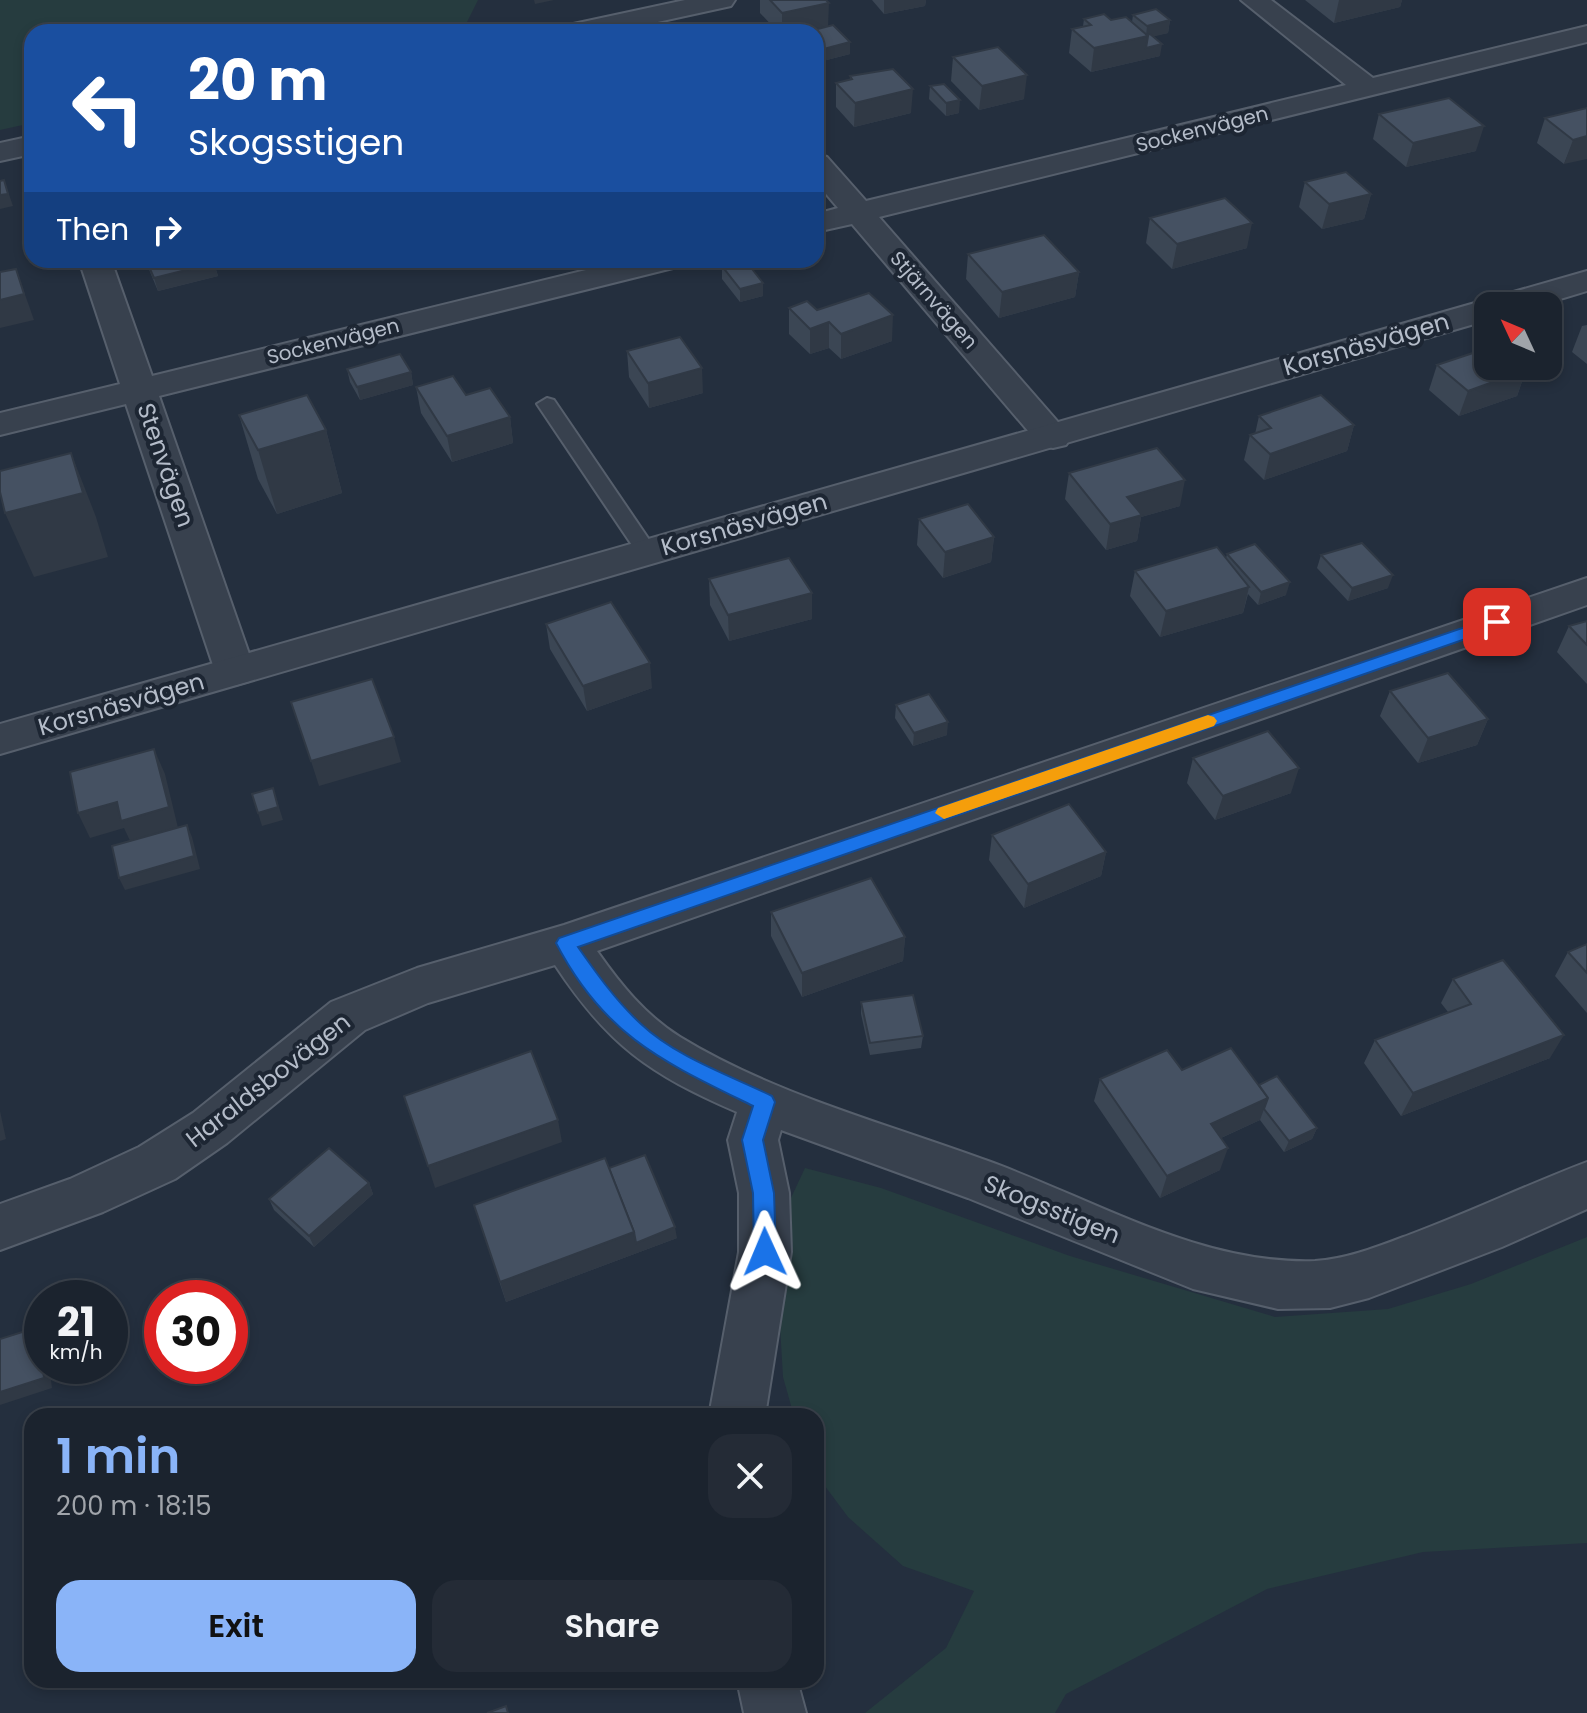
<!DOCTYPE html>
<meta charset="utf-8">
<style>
body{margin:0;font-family:Poppins,sans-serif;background:#242b36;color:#f1f3f6;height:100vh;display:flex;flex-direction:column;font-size:30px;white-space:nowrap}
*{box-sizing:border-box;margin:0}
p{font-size:26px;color:#a0a4aa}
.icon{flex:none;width:44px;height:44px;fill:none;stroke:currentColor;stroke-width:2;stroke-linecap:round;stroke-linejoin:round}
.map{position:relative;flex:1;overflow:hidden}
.details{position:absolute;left:24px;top:1408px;width:800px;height:280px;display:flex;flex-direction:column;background:#1b232e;border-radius:24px;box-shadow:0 4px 12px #0003,0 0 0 2px #39404a}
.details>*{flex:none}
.top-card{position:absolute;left:24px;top:24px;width:800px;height:244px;border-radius:24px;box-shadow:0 4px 12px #0003,0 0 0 2px #39404a;background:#1a4fa0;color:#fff;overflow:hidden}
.needle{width:52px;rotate:314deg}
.controls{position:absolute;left:1474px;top:292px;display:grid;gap:16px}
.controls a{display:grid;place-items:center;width:88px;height:88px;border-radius:16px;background:#1b232e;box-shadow:0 4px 12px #0003,0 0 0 2px #39404a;font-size:40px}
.speed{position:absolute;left:24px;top:1280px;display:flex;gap:16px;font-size:40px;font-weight:700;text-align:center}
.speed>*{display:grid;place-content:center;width:104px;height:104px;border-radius:50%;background:#1b232e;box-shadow:0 4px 12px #0003,0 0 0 2px #39404a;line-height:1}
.speed small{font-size:20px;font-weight:400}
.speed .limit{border:12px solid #d22;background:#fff;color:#111}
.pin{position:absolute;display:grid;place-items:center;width:68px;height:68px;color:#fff;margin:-34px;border-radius:16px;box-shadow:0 4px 12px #0006}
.me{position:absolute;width:88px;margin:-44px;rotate:359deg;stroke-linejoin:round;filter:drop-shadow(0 0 6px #0008)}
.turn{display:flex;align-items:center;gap:28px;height:168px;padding:0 32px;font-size:36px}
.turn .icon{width:104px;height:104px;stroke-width:2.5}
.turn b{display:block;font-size:56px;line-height:68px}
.then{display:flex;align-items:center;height:76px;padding:0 32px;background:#0003;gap:16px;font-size:30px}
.round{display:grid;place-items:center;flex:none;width:84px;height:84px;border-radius:24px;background:#242b36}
.summary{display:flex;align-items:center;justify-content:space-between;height:136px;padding:0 32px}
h1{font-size:48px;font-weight:600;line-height:60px;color:#8ab4f8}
.primary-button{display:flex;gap:16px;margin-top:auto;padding:16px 32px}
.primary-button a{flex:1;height:92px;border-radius:24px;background:#8ab4f8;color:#111;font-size:32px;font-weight:600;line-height:92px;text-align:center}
.primary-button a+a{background:#242b36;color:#f1f3f6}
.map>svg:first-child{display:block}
</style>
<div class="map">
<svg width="1587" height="1713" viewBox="0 0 1587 1713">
<rect width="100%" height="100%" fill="#242f3e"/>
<g fill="#263c3f">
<path d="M0,0H478L465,26L437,32H32V123L0,130Z"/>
<path d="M805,1168L881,1188L1070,1256L1275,1317L1388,1309L1471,1284L1587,1237V1543L1423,1552L1267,1589L1066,1694L1055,1713H865L946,1648L974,1591L903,1566L848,1517L816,1474V1416H794L783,1377L778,1292L784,1213Z"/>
</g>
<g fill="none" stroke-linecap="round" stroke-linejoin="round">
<g stroke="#565f6c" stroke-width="4">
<path id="service" d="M547,398L554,400L654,547L657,552L654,557H640L537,404Z"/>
</g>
<g stroke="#565f6c" stroke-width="4">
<g id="minor">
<path d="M685,0H735L731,6L612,32H560L564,26Z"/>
<path d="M1241,0H1271L1373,78L1587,26V42L879,217L1071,437L1066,445L1053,448L1040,445L852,224L816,232V214L838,208L816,182V154L827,157L866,201L1346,85Z"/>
<path d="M32,136V154L0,161V143Z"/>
<path d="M79,260H111L152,376L627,260H682L677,267L159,396L255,671L249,681L235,685L221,681L215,671L126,404L0,435V413L120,384Z"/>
<path d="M1587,578V605L597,951C620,984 645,1015 680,1037C775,1095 885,1123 988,1161C1093,1199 1200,1265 1315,1261C1349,1259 1382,1245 1414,1233C1472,1211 1529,1184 1587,1162V1209L1502,1247L1369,1298L1330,1308L1278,1309L1193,1289L968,1198L781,1130L778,1140L789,1193L791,1252L765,1416H709L739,1252V1193L728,1140L737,1112C649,1074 608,1045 555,965L428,1003L365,1030L227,1143L175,1179L103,1212L0,1250V1204L70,1179L139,1147L193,1113L331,1002L417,968L564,925Z"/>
<path d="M737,1680H797L806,1713H744Z"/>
</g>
</g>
<g stroke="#565f6c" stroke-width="4">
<path id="tertiary" d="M1587,271V291L1537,306H1488V320L0,754V724Z"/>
</g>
<use href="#service" fill="#38414e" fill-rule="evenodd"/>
<use href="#minor" fill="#38414e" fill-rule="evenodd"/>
<use href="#tertiary" fill="#38414e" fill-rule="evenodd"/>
</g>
<g fill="#3b4654">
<path d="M760,0H826L828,26L850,42V54L819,62L816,59V32H778L760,13Z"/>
<path d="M872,0H926L925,6L884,14Z"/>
<path d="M1305,0H1402L1400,7L1334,23Z"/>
<path d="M1133,15L1170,20L1168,33L1153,36L1160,56L1091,72L1069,53L1072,29L1083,26L1084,19L1132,22Z"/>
<path d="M953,57L1024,99L979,110L951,81Z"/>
<path d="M850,76L911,113L854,127L836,107V83L850,80Z"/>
<path d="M930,86L959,113L946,116L929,99Z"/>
<path d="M1587,108L1564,164L1537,143L1545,118Z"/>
<path d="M1379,114L1476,151L1406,167L1373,139Z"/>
<path d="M1305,182L1371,194L1364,219L1322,229L1299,207Z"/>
<path d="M1150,218L1247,248L1172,269L1146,243Z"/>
<path d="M968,254L1079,272L1075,297L999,318L966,279Z"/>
<path d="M145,260H213L218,276L158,291Z"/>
<path d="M722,266L763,283V296L740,302L722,279Z"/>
<path d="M789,308L817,310L892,341L841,359L829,348L810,354L789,334Z"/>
<path d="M1587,325V364L1572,352L1582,326Z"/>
<path d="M627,351L703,393L649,408L629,377Z"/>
<path d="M1437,365L1526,370L1517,396L1459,416L1429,390Z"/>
<path d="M347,369L411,372L413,385L360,400L350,382Z"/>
<path d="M416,387L466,395L510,417L513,443L452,462L421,413Z"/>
<path d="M239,415L326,430L342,493L277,514L258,479Z"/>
<path d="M1259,416L1354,425L1347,451L1264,480L1244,460L1250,435L1255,434Z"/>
<path d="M1069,473L1180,506L1141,517L1137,541L1106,550L1065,499Z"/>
<path d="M919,519L994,537L991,562L943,578L917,545Z"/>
<path d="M1227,554L1286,595L1258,605L1248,594L1243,613L1160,637L1130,596L1135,571L1226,558Z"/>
<path d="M1321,555L1388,588L1348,601L1317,568Z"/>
<path d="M709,579L812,619L729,641L710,605Z"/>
<path d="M1587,621V684L1557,652L1569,626Z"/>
<path d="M546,624L652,688L587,711L550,649Z"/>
<path d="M1390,691L1488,719L1477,745L1418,763L1380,716Z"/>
<path d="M896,705L947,735L913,746L895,718Z"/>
<path d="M1193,758L1291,793L1215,820L1187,783Z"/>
<path d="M992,835L1106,852L1101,876L1024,908L989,860Z"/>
<path d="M771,912L905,937L903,961L802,997L771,936Z"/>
<path d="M1587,944V1013L1555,976L1568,952Z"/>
<path d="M1453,979L1550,1058L1401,1116L1364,1063L1375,1040L1448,1012L1441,1003Z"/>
<path d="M861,1002L923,1036L921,1048L870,1055L861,1014Z"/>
<path d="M1100,1079L1259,1085L1317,1128L1312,1139L1284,1152L1260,1120L1221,1138L1220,1170L1160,1198L1094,1101Z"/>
<path d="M609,1168L677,1238L506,1302L474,1205Z"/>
<path d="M369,1183L373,1194L314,1247L274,1210L269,1199Z"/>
</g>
<g fill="#303945">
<path d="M534,0H554L535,4Z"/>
<path d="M884,0H926L925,6L884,14Z"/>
<path d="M1339,0H1402L1400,7L1334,23Z"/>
<path d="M829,3L828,27L805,32H782V13Z"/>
<path d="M1170,20L1168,33L1148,38L1162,44L1160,56L1091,72L1094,48L1146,36L1147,26Z"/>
<path d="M850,42V54L819,62L820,50Z"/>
<path d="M1027,75L1024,99L979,110L982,86Z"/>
<path d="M913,89L911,113L854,127L855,103Z"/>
<path d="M960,100L959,113L946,116V103Z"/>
<path d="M1484,126L1476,151L1406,167L1413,143Z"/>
<path d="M1587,136V159L1564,164L1573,140Z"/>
<path d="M4,180L13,206L0,209V195Z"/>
<path d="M1371,194L1364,219L1322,229L1329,204Z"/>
<path d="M1252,223L1247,248L1172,269L1177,244Z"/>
<path d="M369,260H397L398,262L371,268Z"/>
<path d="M214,263L218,276L158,291L154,278Z"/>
<path d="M16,269L34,320L0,328V300Z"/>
<path d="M1079,272L1075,297L999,318L1002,292Z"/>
<path d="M763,283V296L740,302V289Z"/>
<path d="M893,315L892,341L841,359V334Z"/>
<path d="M829,322V348L810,354V329Z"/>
<path d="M702,368L703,393L649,408L648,383Z"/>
<path d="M1526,370L1517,396L1459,416L1468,391Z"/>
<path d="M411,372L413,385L360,400L357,387Z"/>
<path d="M510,417L513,443L452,462L447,436Z"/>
<path d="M1354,425L1347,451L1264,480L1270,454Z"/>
<path d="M326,430L342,493L277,514L258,450Z"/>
<path d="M71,453L96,517L108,557L34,577L5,513Z"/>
<path d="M1185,480L1180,506L1141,517L1137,541L1106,550L1110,524L1127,497Z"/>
<path d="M994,537L991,562L943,578L945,552Z"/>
<path d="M1393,575L1388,588L1348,601L1352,588Z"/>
<path d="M1290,582L1286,595L1258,605L1261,592Z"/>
<path d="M1249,587L1243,613L1160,637L1166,611Z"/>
<path d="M812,593V619L729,641L728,615Z"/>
<path d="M650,663L652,688L587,711L583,686Z"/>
<path d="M1488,719L1477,745L1418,763L1428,738Z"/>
<path d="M948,722L947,735L913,746L914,733Z"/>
<path d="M394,737L401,762L319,786L311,761Z"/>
<path d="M154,749L165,774L179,832L132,845L124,828L90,838L78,813Z"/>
<path d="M1299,768L1291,793L1215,820L1223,796Z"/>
<path d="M273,788L283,820L262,826L258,813Z"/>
<path d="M187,825L192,837L200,869L125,890L119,878Z"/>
<path d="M1106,852L1101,876L1024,908L1028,884Z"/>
<path d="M905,937L903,961L802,997V973Z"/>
<path d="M1564,1035L1550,1058L1401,1116L1413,1093Z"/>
<path d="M1268,1098L1260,1120L1203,1146L1211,1124Z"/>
<path d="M0,1111L6,1139L0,1141Z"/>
<path d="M558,1120L562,1142L435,1188L428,1166Z"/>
<path d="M1317,1128L1312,1139L1284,1152L1289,1141Z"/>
<path d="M1228,1148L1220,1170L1160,1198L1167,1176Z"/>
<path d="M369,1183L373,1194L314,1247L309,1236Z"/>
<path d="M675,1227L677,1238L506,1302L500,1282L634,1232Z"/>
<path d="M38,1327L42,1332V1364Z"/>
<path d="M42,1366H49L52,1388L0,1405V1392Z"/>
</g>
<g fill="#455162" stroke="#303945" stroke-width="2">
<path d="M770,0H826L829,3L782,13Z"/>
<path d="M1156,9L1170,20L1147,26L1133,15Z"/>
<path d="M1104,14L1111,20L1126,17L1148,36L1094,48L1072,29L1091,25L1084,19Z"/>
<path d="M650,24L657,32H610Z"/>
<path d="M833,25L850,42L820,50L816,46V32H806Z"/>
<path d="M1150,34L1162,44L1146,48L1148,36L1147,35Z"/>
<path d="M998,47L1027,75L982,86L953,57Z"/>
<path d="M893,69L913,89L855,103L836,83L852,79L850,76Z"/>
<path d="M944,84L960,100L946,103L930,86Z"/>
<path d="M1449,98L1484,126L1413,143L1379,114Z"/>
<path d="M1587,108V136L1573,140L1545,118Z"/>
<path d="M1346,172L1371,194L1329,204L1305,182Z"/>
<path d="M4,180L8,194L0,195V181Z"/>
<path d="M1225,198L1252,223L1177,244L1150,218Z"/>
<path d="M1044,235L1079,272L1002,292L968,254Z"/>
<path d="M146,260H213L214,263L154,278Z"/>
<path d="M745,260L763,283L740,289L722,266Z"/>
<path d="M16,269L24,294L0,300V272Z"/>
<path d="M869,293L893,315L841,334L829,322L810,329L789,308L807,301L817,310Z"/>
<path d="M680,337L702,368L648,383L627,351Z"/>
<path d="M1488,348V366H1521L1526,370L1468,391L1437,365Z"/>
<path d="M400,354L411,372L357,387L347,369Z"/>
<path d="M453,376L466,395L490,388L510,417L447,436L416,387Z"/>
<path d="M307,395L326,430L258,450L239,415Z"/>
<path d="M1321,395L1354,425L1270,454L1250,435L1271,428L1259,416Z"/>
<path d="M1157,448L1185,480L1127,497L1142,515L1110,524L1069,473Z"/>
<path d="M71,453L83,493L5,513L0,492V471Z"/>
<path d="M968,504L994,537L945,552L919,519Z"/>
<path d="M1362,543L1393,575L1352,588L1321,555Z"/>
<path d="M1255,544L1290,582L1261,592L1227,554Z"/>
<path d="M1217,547L1249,587L1166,611L1135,571Z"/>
<path d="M789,558L812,593L728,615L709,579Z"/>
<path d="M611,602L650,663L583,686L546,624Z"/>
<path d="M1587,621V645L1569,626Z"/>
<path d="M1448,673L1488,719L1428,738L1390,691Z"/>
<path d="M372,679L394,737L311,761L291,702Z"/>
<path d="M929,694L948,722L914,733L896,705Z"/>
<path d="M1268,731L1299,768L1223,796L1193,758Z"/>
<path d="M154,749L169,807L121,821L117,802L78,813L70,772Z"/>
<path d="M273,788L278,807L258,813L252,794Z"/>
<path d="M1069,804L1106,852L1028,884L992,835Z"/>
<path d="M187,825L194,856L119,878L112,846Z"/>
<path d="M871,878L905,937L802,973L771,912Z"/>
<path d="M1587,944V973L1568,952Z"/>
<path d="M1503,960L1564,1035L1413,1093L1375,1040L1471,1004L1453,979Z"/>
<path d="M913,995L923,1036L870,1043L861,1002Z"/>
<path d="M1231,1048L1268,1098L1211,1124L1228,1148L1167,1176L1100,1079L1167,1050L1182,1070Z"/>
<path d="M531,1051L558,1120L428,1166L404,1096Z"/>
<path d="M1277,1076L1317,1128L1289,1141L1264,1109L1268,1098L1259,1085Z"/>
<path d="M329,1148L369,1183L309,1236L269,1199Z"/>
<path d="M645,1155L675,1227L636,1243L634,1232L609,1168Z"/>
<path d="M605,1158L634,1232L500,1282L474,1205Z"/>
<path d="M38,1327L44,1378L0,1392V1339Z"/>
<path d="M506,1706L508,1713H487Z"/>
</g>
<path fill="#1a73e8" stroke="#114b97" stroke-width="2" d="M1497,616L1505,622L1503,626L578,947C597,974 616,1001 641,1024C676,1057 729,1075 772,1096L775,1102L763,1140L774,1193L776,1252L773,1259L765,1261L757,1259L754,1252L753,1193L742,1140L753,1106C664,1062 605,1037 556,943L559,938Z"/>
<path fill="#f59e0b" d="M1208,715L1214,717L1217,721L1214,726L944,819L935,813L938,808Z"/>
<g text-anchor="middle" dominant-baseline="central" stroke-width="8" stroke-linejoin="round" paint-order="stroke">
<g font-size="20" fill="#b4bcc9" stroke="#1d2633">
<text transform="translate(1202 129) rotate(-14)">Sockenvägen</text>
<text transform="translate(934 300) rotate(49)">Stjärnvägen</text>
<text transform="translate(333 341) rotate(-14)">Sockenvägen</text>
</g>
<g font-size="24" fill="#b4bcc9" stroke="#1d2633">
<text transform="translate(1366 344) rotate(-16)">Korsnäsvägen</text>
<text transform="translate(166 465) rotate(71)">Stenvägen</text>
<text transform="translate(744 524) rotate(-16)">Korsnäsvägen</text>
<text transform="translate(121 704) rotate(-16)">Korsnäsvägen</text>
<text transform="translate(268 1080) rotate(-38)">Haraldsbovägen</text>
<text transform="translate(1052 1209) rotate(22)">Skogsstigen</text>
</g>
</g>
</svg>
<div class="controls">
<a><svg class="needle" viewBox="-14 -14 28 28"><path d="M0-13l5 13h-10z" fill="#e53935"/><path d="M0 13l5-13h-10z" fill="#a0a4aa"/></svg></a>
</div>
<div class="speed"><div>21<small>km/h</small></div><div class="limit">30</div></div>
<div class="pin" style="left:1497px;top:622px;background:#d93025"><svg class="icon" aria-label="arrive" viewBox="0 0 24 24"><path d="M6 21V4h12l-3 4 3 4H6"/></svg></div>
<svg class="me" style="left:765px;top:1252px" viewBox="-20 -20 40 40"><path d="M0-17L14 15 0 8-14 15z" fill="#1a73e8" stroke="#fff" stroke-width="4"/></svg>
<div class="top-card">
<div class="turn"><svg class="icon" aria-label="left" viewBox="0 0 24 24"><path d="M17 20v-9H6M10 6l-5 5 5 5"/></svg><div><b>20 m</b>Skogsstigen</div></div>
<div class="then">Then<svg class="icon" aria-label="right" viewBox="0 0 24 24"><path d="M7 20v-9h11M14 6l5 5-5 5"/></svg></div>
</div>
<section class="details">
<div class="summary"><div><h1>1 min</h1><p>200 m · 18:15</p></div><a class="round"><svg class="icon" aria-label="close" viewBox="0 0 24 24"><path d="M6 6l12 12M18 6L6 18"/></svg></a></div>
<div class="primary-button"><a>Exit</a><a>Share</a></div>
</section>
</div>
